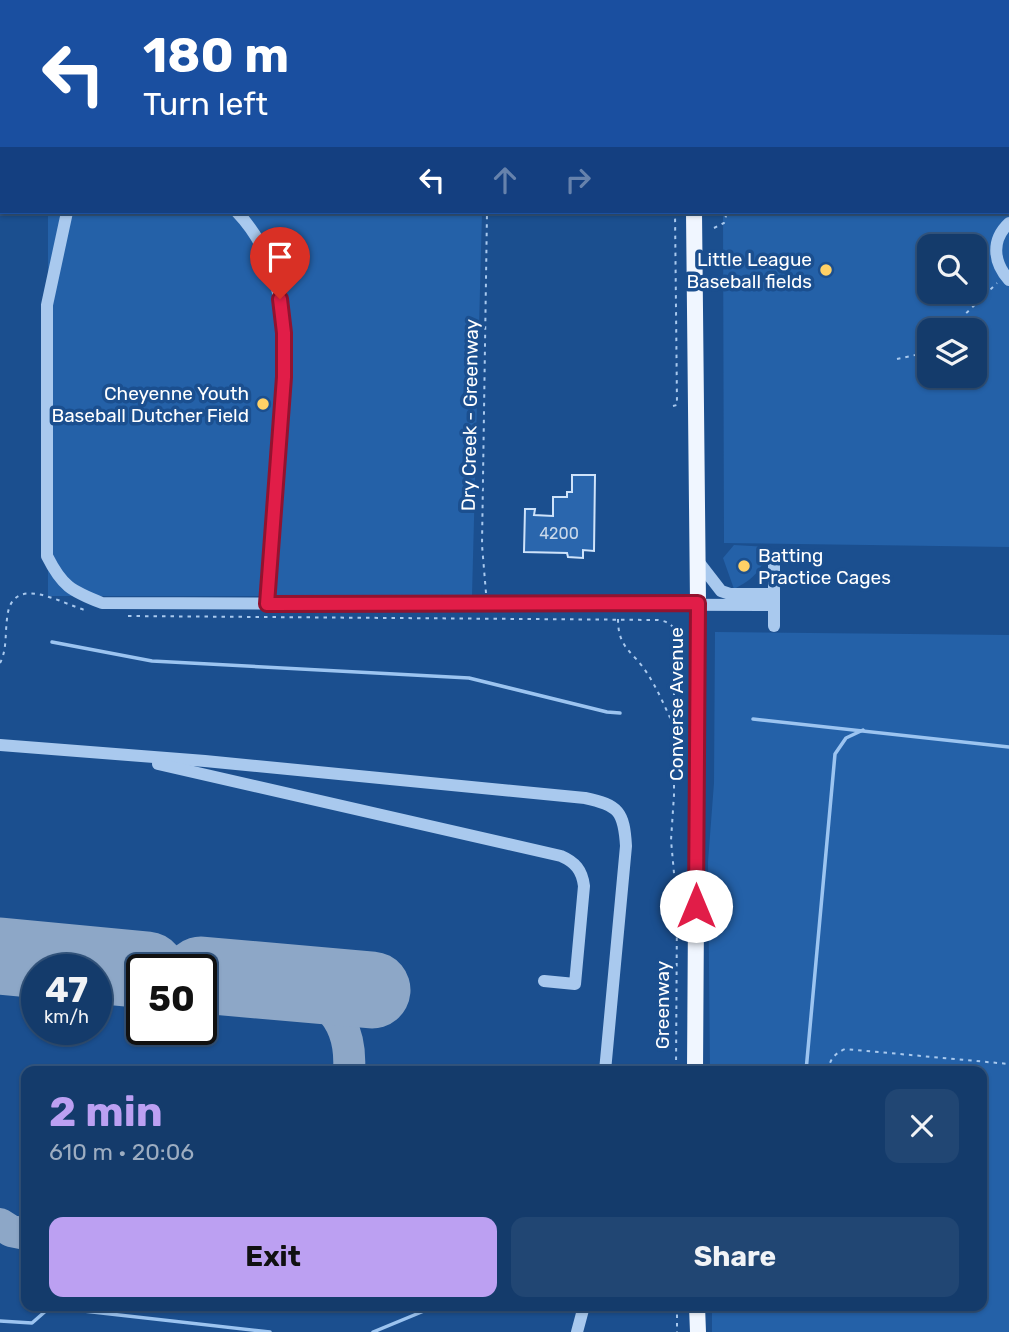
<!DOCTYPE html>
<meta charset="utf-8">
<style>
body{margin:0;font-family:Rubik,sans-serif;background:#214673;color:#f1f3f6;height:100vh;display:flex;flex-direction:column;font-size:26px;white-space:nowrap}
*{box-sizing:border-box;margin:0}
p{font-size:23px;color:#9dadc1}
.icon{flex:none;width:38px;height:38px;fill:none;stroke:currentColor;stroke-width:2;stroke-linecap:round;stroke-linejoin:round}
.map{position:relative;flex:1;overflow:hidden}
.details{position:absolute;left:21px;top:1066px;width:966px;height:245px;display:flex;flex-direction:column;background:#143b6b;border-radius:14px;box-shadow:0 2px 5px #0004,0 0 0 2px #33557e}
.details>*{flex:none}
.top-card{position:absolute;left:0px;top:0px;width:1010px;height:214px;box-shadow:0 2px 5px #0004,0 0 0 2px #33557e;background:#1a4fa0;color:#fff;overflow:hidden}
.controls{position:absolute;left:917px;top:234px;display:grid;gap:14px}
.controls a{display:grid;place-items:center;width:70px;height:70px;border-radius:14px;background:#143b6b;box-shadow:0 2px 5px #0004,0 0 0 2px #33557e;font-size:35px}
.speed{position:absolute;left:21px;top:954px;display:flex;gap:14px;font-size:35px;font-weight:700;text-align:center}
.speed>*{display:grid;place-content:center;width:91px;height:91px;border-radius:50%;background:#143b6b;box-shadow:0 2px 5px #0004,0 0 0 2px #33557e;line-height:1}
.speed small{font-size:18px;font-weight:400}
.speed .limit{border:4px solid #111;border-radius:10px;background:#fff;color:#111}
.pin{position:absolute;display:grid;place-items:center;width:60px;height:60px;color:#fff;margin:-72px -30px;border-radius:50% 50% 50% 0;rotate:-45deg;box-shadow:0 0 7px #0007}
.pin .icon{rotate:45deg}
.me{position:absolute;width:77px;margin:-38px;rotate:0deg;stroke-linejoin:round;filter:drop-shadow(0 0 5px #0008)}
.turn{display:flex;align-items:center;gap:24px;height:147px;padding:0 28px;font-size:32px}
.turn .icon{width:91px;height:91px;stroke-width:2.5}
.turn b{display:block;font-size:49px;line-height:60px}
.lanes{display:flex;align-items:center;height:66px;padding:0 28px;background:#0003;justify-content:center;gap:35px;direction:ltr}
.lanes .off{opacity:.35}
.round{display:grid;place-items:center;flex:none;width:74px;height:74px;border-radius:14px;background:#214673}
.overview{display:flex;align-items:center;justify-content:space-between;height:119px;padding:0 28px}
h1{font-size:42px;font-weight:700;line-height:52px;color:#bca0f2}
.button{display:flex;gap:14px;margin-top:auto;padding:14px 28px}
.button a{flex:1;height:80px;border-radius:14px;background:#bca0f2;color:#111;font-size:28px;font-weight:700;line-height:80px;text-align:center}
.button a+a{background:#214673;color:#f1f3f6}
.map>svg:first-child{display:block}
</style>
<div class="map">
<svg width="1009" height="1332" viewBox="0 0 1009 1332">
<rect width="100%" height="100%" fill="#1b4f8f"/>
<g fill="#2461a8" fill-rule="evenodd">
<path d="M271,0H487L271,2Z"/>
<path d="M723,0H1009V547L724,543L723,212H1008V2ZM929,247H975V292H929ZM929,331H975V376H929Z"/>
<path d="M48,212H482L472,596H48Z"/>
<path d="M734,545L769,547C763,569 754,579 734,589L723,558Z"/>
<path d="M715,632L1009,635V1332H712V1306H982V1071H710L708,862L714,783Z"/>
</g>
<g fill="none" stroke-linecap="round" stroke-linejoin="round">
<g stroke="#9cc4f0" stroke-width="3.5">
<path d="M52,642L152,661L469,678L607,712L620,713"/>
<path d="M753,719L1009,747"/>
<path d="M806,1071L835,754L846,738L863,730"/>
<path d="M0,1321L32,1323L48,1309L57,1308L270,1332"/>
<path d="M373,1332L436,1306"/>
</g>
<g stroke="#8da7c7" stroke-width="32">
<path d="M265,980C317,991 353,1011 349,1071"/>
<path d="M0,1224L11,1231L26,1234"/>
</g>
<g stroke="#8da7c7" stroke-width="77">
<path d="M0,956L147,970"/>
<path d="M201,975L372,990"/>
</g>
</g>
<path fill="#2a66ad" stroke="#cfe3fa" stroke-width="2" d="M572,475H595L594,551L583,550V558L568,557L567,553L524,552L525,509H535L534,515L553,516V497H567V492H572Z"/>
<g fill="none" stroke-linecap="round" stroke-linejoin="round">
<g stroke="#a9c9ee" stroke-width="2" stroke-dasharray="3.5 5" stroke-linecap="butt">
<path d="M635,0V2"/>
<path d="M1006,0L1009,1"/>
<path d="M772,2L774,0"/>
<path d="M714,228L724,223L727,212"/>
<path d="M948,331L997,283"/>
<path d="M897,359L929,352"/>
<path d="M922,385L929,355"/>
<path d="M673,406L677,405L675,212"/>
<path d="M486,593L482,545L487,212"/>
<path d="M128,616L658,620C681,623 677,641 674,658V795L671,840L677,906L676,1071"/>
<path d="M618,619C618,649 633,651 647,673C657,688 665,707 673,724"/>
<path d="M0,663C7,650 5,634 7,619C11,571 61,604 88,611"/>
<path d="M828,1071C830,1059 834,1054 845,1049L1009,1064"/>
<path d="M677,1306V1332"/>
</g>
<g stroke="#a9c9ee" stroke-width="12">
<path d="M0,2L1,0"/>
<path d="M67,212L47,305V556C62,586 71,591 102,603L774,605"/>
<path d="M237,212C299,277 284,373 278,455C274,505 271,554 267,604"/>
<path d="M1009,223C991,240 993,262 1009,280"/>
<path d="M697,560L721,591L730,594H774"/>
<path d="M774,562V626"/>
<path d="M0,745L205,761L585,798C619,805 624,812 626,846L605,1071"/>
<path d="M158,764L561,856C575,862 582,870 584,886L575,984L544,981"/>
<path d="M577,1332L584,1306"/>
</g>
<g stroke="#f0f6ff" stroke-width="16">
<path d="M682,0L683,2"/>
<path d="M696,2V0"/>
<path d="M694,212L698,603L695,1071"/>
<path d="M697,1306L698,1332"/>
</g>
</g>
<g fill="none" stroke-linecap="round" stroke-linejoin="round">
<g stroke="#92132f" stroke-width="18">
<path id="route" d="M280,299L284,333V377L267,604L698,603L696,906"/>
</g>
<use href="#route" stroke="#e11d48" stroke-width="12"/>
</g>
<g fill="#ffd166" stroke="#1b4f8f" stroke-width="2.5">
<circle cx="826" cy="270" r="7"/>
<circle cx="263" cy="404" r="7"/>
<circle cx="744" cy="566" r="7"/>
</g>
<g text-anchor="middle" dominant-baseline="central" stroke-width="7" stroke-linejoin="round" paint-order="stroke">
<g font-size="16" fill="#cad9ea">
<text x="559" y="533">4200</text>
</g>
<g font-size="19" fill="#fff" stroke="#1b4f8f" text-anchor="end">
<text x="812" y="259">Little League<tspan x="812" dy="22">Baseball fields</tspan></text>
<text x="249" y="393">Cheyenne Youth<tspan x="249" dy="22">Baseball Dutcher Field</tspan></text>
<text x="758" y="555" text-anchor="start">Batting<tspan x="758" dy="22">Practice Cages</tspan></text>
</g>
<g font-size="19" fill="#fff" stroke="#1b4f8f">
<text transform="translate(470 415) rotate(-89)">Dry Creek - Greenway</text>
<text transform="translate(676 704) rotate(-90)">Converse Avenue</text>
<text transform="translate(662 1005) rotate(-90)">Greenway</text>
</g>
</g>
</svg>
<div class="controls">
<a><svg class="icon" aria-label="search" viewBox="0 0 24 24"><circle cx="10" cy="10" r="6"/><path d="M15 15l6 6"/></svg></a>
<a><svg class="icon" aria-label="layers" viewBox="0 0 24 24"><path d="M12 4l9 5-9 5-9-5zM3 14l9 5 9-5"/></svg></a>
</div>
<div class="speed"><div>47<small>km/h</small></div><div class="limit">50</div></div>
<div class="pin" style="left:280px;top:299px;background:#d93025"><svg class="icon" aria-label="arrive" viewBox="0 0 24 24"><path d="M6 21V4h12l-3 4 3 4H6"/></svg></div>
<svg class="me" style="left:696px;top:906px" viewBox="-20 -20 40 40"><circle r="19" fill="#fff"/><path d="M0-13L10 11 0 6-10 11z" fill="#e11d48"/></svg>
<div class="top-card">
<div class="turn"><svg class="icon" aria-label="left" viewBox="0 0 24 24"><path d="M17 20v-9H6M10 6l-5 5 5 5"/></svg><div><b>180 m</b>Turn left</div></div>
<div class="lanes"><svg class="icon" aria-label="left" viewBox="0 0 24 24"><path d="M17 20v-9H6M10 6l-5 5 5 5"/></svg><svg class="icon off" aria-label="ahead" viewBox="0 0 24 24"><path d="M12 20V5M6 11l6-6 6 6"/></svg><svg class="icon off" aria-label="right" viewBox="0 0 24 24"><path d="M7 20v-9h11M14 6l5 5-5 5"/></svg></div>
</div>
<section class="details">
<div class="overview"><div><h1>2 min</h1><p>610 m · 20:06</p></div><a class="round"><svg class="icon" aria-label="close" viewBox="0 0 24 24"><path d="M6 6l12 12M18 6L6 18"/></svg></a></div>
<div class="button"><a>Exit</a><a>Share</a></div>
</section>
</div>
